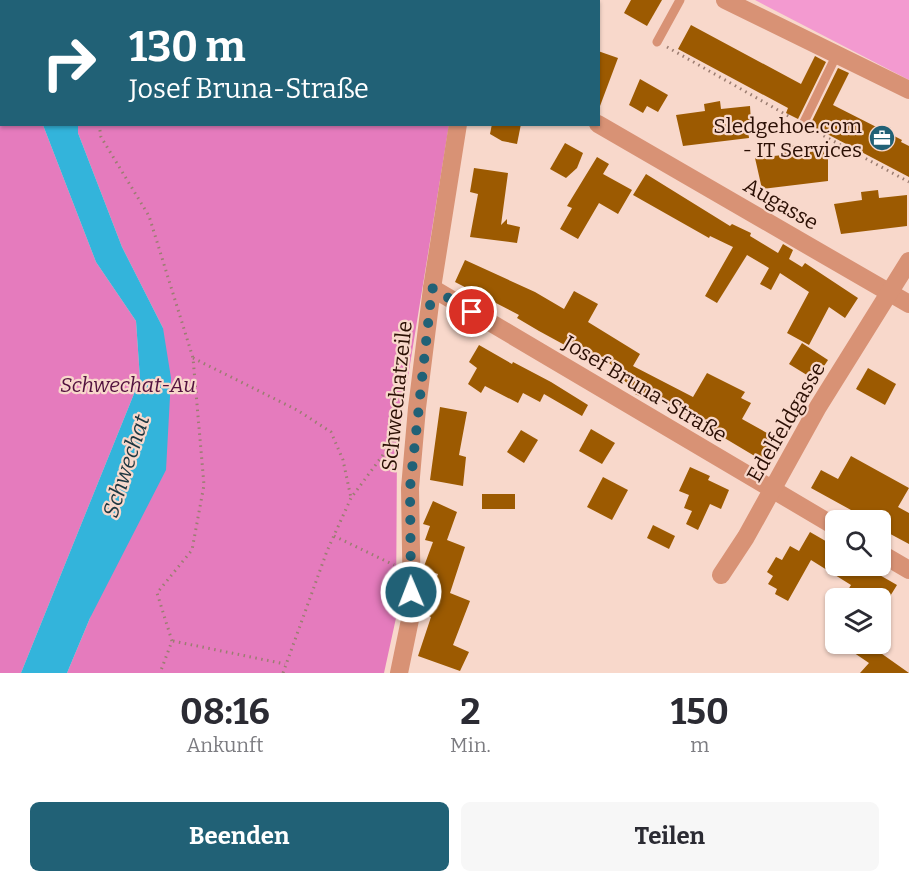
<!DOCTYPE html>
<html lang="de">
<meta charset="utf-8">
<style>
body{margin:0;font-family:Bitter,serif;background:#f7f7f7;color:#2b2b33;height:100vh;display:flex;flex-direction:column;font-size:22px;white-space:nowrap}
*{box-sizing:border-box;margin:0}
p{font-size:20px;color:#7c7c81}
.icon{flex:none;width:33px;height:33px;fill:none;stroke:currentColor;stroke-width:2;stroke-linecap:round;stroke-linejoin:round}
.map{position:relative;height:673px;overflow:hidden}
.sheet{display:flex;flex-direction:column;background:#fff;flex:1}
.sheet>*{flex:none}
.guide{position:absolute;left:0px;top:0px;width:600px;height:126px;box-shadow:0 2px 4px #0004;background:#216176;color:#fff;overflow:hidden}
.buttons{position:absolute;left:825px;top:510px;display:grid;gap:12px}
.buttons a{display:grid;place-items:center;width:66px;height:66px;border-radius:9px;background:#fff;box-shadow:0 2px 4px #0004;font-size:30px}
.pin{position:absolute;display:grid;place-items:center;width:51px;height:51px;color:#fff;margin:-26px;border:3px solid #fff;border-radius:50%;box-shadow:0 2px 6px #0007}
.me{position:absolute;width:66px;margin:-33px;rotate:359deg;stroke-linejoin:round;filter:drop-shadow(0 0 4px #0008)}
.turn{display:flex;align-items:center;gap:21px;height:126px;padding:0 30px;font-size:27px}
.turn .icon{width:78px;height:78px;stroke-width:2.5}
.turn b{display:block;font-size:42px;line-height:51px}
.eta{display:flex;justify-content:space-evenly;align-items:center;height:102px;text-align:center}
.eta b{font-size:36px;font-weight:700;line-height:42px}
.cta{display:flex;gap:12px;margin-top:auto;padding:12px 30px}
.cta a{flex:1;height:69px;border-radius:9px;background:#216176;color:#fff;font-size:24px;font-weight:700;line-height:69px;text-align:center}
.cta a+a{background:#f7f7f7;color:#2b2b33}
.map>svg:first-child{display:block}
</style>
<div class="map">
<svg width="909" height="673" viewBox="0 0 909 673">
<rect width="100%" height="100%" fill="#f8d8cb"/>
<path fill="#f39ad0" d="M755,0H909V80Z"/>
<g fill="#e57bbd">
<path d="M0,0H32L2,2V124L43,125L96,262L136,321L140,379L21,673H0Z"/>
<path d="M69,0H446L447,1L69,2Z"/>
<path d="M78,125H449L397,444L396,618L384,673H67L90,618L163,328L122,247L78,133Z"/>
</g>
<path fill="#33b4db" d="M43,125H78V133L122,247L163,328L171,378L166,470L90,618L67,673H21L140,379L136,321L96,262Z"/>
<g fill="#9c5a01">
<path d="M631,0H662L647,26L624,13Z"/>
<path d="M691,25L801,84L815,56L826,62L798,119L786,113L788,108L678,49Z"/>
<path d="M598,51L618,58L600,106L598,105Z"/>
<path d="M838,68L849,73L833,105L902,140L901,142L909,146V177L810,125Z"/>
<path d="M640,79L668,95L658,112L647,106L643,113L629,105Z"/>
<path d="M720,101L721,109L750,106L751,122H747L749,138L683,146L676,115L705,111L704,104Z"/>
<path d="M492,124H521L517,144L502,141L490,134Z"/>
<path d="M565,143L583,153L577,168L566,178L550,169Z"/>
<path d="M799,145L800,153L828,150V181L762,189L755,158L783,155L782,147Z"/>
<path d="M597,157L609,164L603,174L632,190L618,214L599,203L578,239L560,229L572,208L567,206Z"/>
<path d="M474,168L508,173L501,225L507,219V224L520,227L517,243L470,237L478,194L470,192Z"/>
<path d="M646,174L730,226L732,224L751,233L750,236L778,253L783,244L793,250L789,259L802,267L805,263L858,298L845,318L829,307L809,345L787,333L809,292L780,273L771,290L760,284L769,268L747,255L717,303L705,296L733,247L710,236L709,238L633,195Z"/>
<path d="M878,190L879,198L907,195V226L841,234L834,204L862,200L861,192Z"/>
<path d="M465,260L535,292L564,309L574,291L598,304L588,322L640,354L633,366L693,397L707,373L745,392L741,398L751,403L742,419L776,438L763,461L711,430L713,425L687,410L685,414L658,399L647,396L646,399L635,394L637,390L616,375L619,369L575,344L572,349L539,331L517,318L519,315L455,282Z"/>
<path d="M802,343L828,360L815,380L789,364Z"/>
<path d="M479,345L512,364L513,362L551,382L588,405L582,416L544,394L540,402L523,393L518,403L485,386L481,393L468,384L477,368L469,362Z"/>
<path d="M868,368L896,384L885,405L856,389Z"/>
<path d="M440,407L467,412L459,455L466,457L463,486L430,480Z"/>
<path d="M591,429L615,443L602,464L579,451Z"/>
<path d="M521,430L538,440L524,463L507,452Z"/>
<path d="M851,456L909,488L898,507L909,513V544L881,529L886,520H863L850,513L851,510L811,488L821,470L838,479Z"/>
<path d="M690,467L710,476L708,480L729,490L721,509L710,504L698,530L686,524L692,511L684,508L689,495L679,491Z"/>
<path d="M603,477L628,490L612,520L587,507Z"/>
<rect x="482" y="494" width="33" height="15"/>
<path d="M433,501L457,512L447,540L465,547L450,593L470,601L453,645L469,652L460,671L418,656L431,617L424,614L438,574L423,569L433,542L425,540L430,526L423,524Z"/>
<path d="M653,525L675,536L669,549L647,538Z"/>
<path d="M810,532L836,547L826,566H864L897,585L889,598H875L865,593L862,598L848,590L851,585L811,560L788,601L775,594L777,589L768,584L773,576L767,572L776,557L782,560L790,546L799,551Z"/>
<path d="M841,644H868L909,673H860L869,663Z"/>
</g>
<g fill="none" stroke-linecap="round" stroke-linejoin="round">
<g stroke="#9b7d71" stroke-width="3" stroke-dasharray="1.5 4.5" stroke-linecap="butt">
<path d="M42,0V2"/>
<path d="M247,0H254"/>
<path d="M434,0L438,2"/>
<path d="M116,2L122,0"/>
<path d="M152,2L153,0"/>
<path d="M667,47L792,118"/>
<path d="M99,124L101,137L149,216L193,358L204,485L192,550L157,593L172,641L160,673"/>
<path d="M813,130L909,182"/>
<path d="M193,358L297,410L331,432L343,460L351,498"/>
<path d="M334,536L394,565"/>
<path d="M173,641L285,664"/>
<path d="M283,673L327,551L351,498L397,436"/>
</g>
<g stroke="#d89275" stroke-width="9">
<path d="M657,42L680,0"/>
<path d="M803,124L837,54"/>
</g>
<g stroke="#d89275" stroke-width="18">
<path d="M725,0L909,90"/>
<path d="M464,2L466,0"/>
<path d="M598,124L909,304"/>
<path d="M432,288L836,527"/>
<path d="M880,553L909,570"/>
<path d="M721,575L746,537L818,407L909,261"/>
<path d="M399,673L412,610L410,488L417,408L432,288L458,124"/>
</g>
</g>
<g fill="none" stroke-linecap="round" stroke-linejoin="round">
<path stroke="#216176" stroke-width="10" stroke-dasharray="0 18" d="M411,592L410,488L432,288L472,312"/>
</g>
<defs>
<g id="office-disc" transform="scale(1.35)"><circle r="9.5" fill="#216176" stroke="#f8d8cb"/><path d="M-6-3h4V-5.5h4V-3h4V5H-6ZM-1-4.5V-3h2v-1.5ZM-6 0V1H6V0Z" fill="#fff"/></g>
</defs>
<g fill-rule="evenodd">
<use href="#office-disc" x="882" y="138"/>
</g>
<g text-anchor="middle" dominant-baseline="central" stroke-width="4.5" stroke-linejoin="round" paint-order="stroke">
<g font-size="21" fill="#2b0f04" stroke="#f8d8cb" text-anchor="end">
<text x="862" y="126">Sledgehoe.com<tspan x="862" dy="24">- IT Services</tspan></text>
</g>
<g font-size="21" fill="#2b0f04" stroke="#f8d8cb">
<text transform="translate(781 204) rotate(30)">Augasse</text>
<text transform="translate(645 389) rotate(31)">Josef Bruna-Straße</text>
<text transform="translate(397 396) rotate(-84)">Schwechatzeile</text>
<text transform="translate(786 422) rotate(-60)">Edelfeldgasse</text>
</g>
<g font-size="21" font-style="italic" fill="#53123f" stroke="#f8d8cb">
<text x="128" y="385">Schwechat-Au</text>
</g>
<g font-size="22" font-style="italic" fill="#1d3741" stroke="#f8d8cb">
<text transform="translate(126 466) rotate(-72)">Schwechat</text>
</g>
</g>
</svg>
<div class="buttons">
<a><svg class="icon" aria-label="search" viewBox="0 0 24 24"><circle cx="10" cy="10" r="6"/><path d="M15 15l6 6"/></svg></a>
<a><svg class="icon" aria-label="layers" viewBox="0 0 24 24"><path d="M12 4l9 5-9 5-9-5zM3 14l9 5 9-5"/></svg></a>
</div>
<div class="pin" style="left:472px;top:312px;background:#d93025"><svg class="icon" aria-label="arrive" viewBox="0 0 24 24"><path d="M6 21V4h12l-3 4 3 4H6"/></svg></div>
<svg class="me" style="left:411px;top:592px" viewBox="-20 -20 40 40"><circle r="17" fill="#216176" stroke="#fff" stroke-width="3"/><path d="M0-11L8 9 0 5-8 9z" fill="#fff"/></svg>
<div class="guide">
<div class="turn"><svg class="icon" aria-label="right" viewBox="0 0 24 24"><path d="M7 20v-9h11M14 6l5 5-5 5"/></svg><div><b>130 m</b>Josef Bruna-Straße</div></div>
</div>
</div>
<section class="sheet">
<div class="eta">
<div><b>08:16</b><p>Ankunft</p></div>
<div><b>2</b><p>Min.</p></div>
<div><b>150</b><p>m</p></div>
</div>
<div class="cta"><a>Beenden</a><a>Teilen</a></div>
</section>
